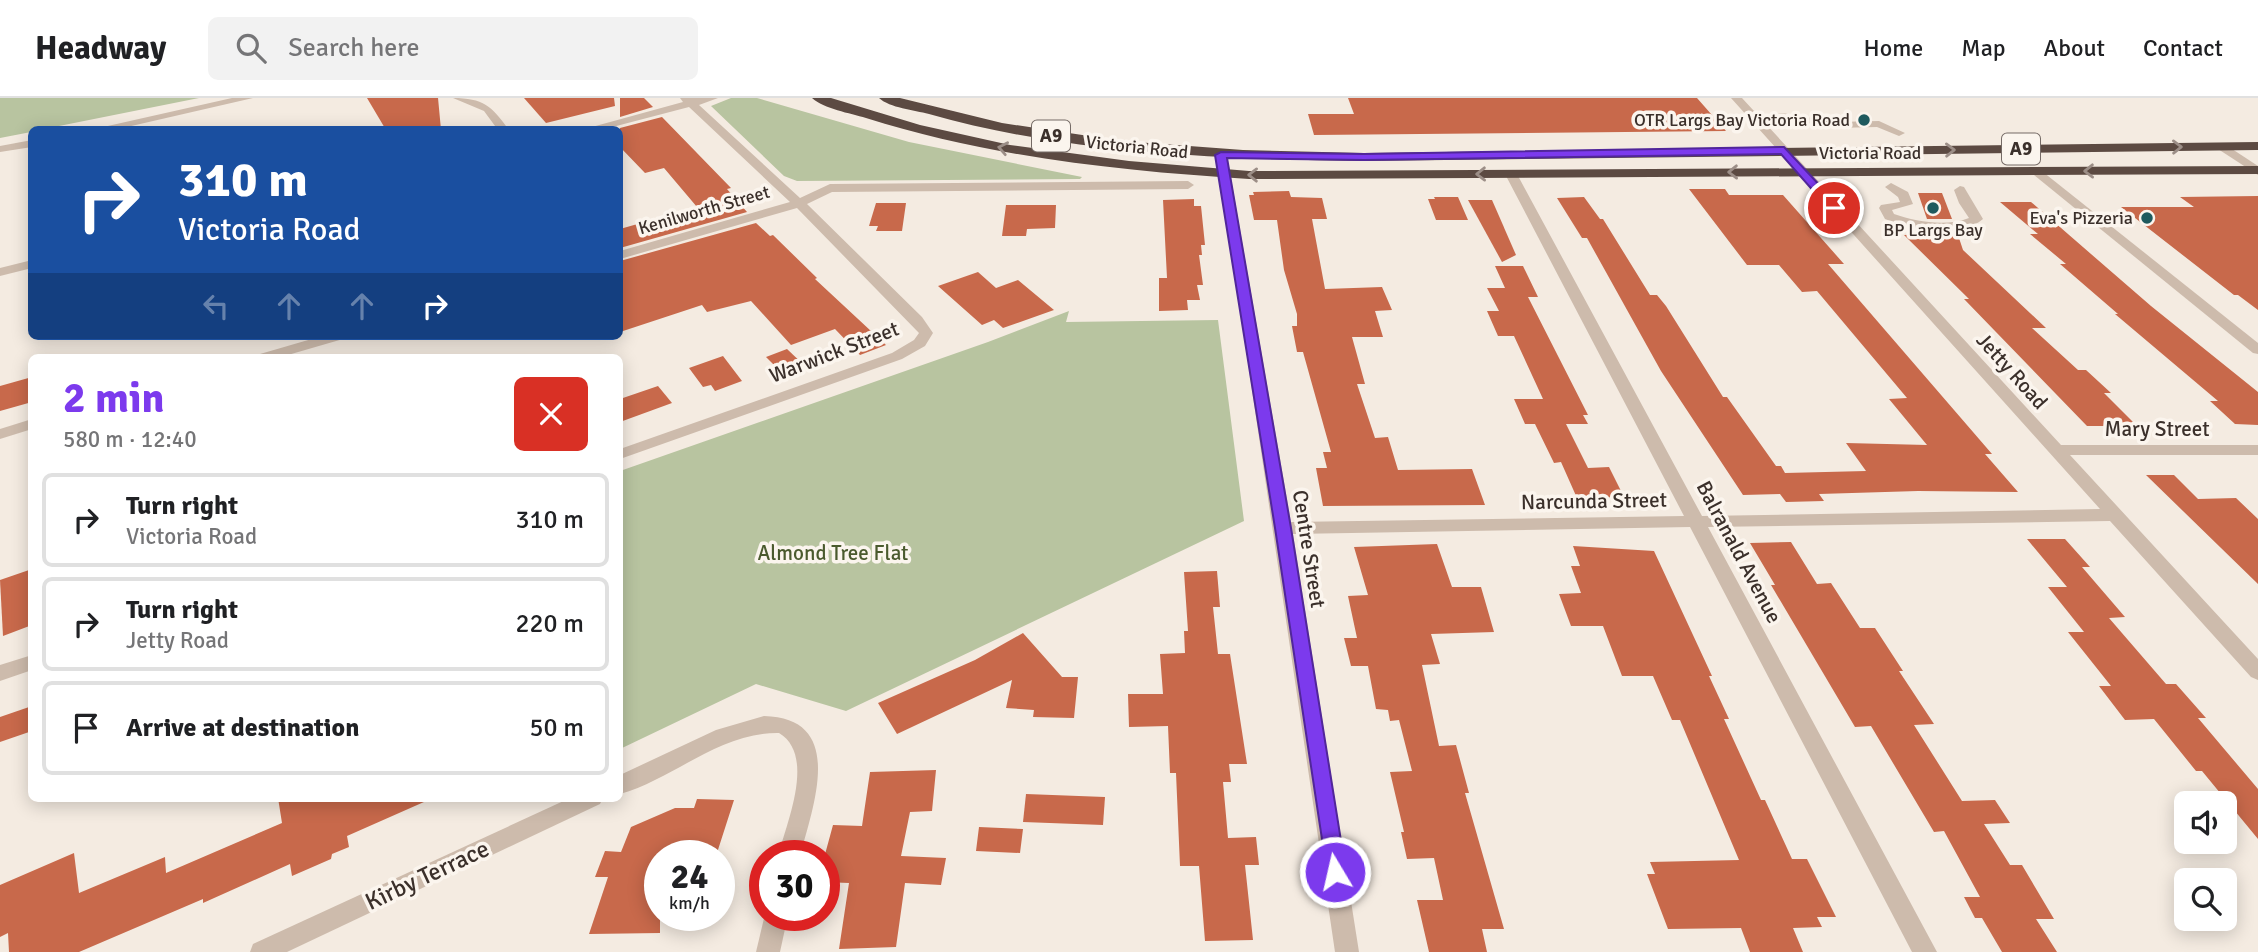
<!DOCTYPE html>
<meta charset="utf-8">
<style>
body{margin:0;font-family:Signika,sans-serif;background:#f2f2f2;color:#202124;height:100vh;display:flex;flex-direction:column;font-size:26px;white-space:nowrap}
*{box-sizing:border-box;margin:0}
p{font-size:23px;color:#757577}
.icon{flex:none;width:38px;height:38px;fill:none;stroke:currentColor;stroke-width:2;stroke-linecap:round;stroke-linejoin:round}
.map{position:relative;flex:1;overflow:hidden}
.panel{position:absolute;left:28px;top:256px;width:595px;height:448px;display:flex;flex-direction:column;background:#fff;border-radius:10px;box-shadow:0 4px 18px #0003}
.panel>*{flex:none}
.guide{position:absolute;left:28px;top:28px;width:595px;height:214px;border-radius:10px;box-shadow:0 4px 18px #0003;background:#1a4fa0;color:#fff;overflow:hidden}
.controls{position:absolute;left:2174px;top:693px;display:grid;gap:14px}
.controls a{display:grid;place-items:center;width:63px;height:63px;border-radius:10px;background:#fff;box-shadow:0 4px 18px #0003;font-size:35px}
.speed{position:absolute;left:644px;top:742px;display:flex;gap:14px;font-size:35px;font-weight:700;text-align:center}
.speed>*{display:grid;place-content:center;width:91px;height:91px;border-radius:50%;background:#fff;box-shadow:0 4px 18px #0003;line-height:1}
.speed small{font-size:18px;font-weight:400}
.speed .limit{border:10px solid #d22;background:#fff;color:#111}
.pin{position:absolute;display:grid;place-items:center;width:60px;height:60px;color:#fff;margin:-30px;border:4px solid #fff;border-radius:50%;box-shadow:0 2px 7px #0007}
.me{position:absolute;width:77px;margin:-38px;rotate:351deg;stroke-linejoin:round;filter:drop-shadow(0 0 5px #0008)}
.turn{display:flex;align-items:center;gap:24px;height:147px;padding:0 35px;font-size:32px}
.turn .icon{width:91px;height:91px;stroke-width:2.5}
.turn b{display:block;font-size:49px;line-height:60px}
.lanes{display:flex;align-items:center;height:66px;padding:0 35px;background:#0003;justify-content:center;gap:35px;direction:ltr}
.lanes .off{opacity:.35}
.round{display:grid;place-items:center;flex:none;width:74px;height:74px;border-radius:10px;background:#f2f2f2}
.headline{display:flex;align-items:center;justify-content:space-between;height:119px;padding:0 35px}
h1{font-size:42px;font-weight:800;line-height:52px;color:#7c3aed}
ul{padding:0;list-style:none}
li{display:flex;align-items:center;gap:21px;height:94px;margin:0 14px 10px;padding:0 21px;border:4px solid #e0e0e0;border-radius:10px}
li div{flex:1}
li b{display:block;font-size:26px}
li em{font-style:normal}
header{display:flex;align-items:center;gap:42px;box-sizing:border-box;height:98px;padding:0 35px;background:#fff;border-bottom:2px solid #e0e0e0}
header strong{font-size:33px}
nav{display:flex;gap:38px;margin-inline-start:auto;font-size:24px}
.search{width:490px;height:63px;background:#f2f2f2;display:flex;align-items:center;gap:18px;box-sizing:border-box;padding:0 24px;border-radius:10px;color:#757577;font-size:26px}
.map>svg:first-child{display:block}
</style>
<header>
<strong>Headway</strong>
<div class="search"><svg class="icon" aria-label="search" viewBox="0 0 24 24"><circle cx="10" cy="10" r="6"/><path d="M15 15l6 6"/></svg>Search here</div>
<nav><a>Home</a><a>Map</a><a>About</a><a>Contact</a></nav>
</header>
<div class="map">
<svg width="2258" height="854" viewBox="0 0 2258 854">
<rect width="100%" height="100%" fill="#f4ebe1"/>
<g fill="#b8c4a0">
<path d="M0,0H199L44,31L32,32L31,34L0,40Z"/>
<path d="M731,0H757L909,44L1082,79L1080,81L797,83L784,78L711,8Z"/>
<path d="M1069,213L1066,224L1218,222L1244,423L846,613L756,586L620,651V373L988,244Z"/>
</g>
<g fill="#c8694b">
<path d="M367,0H438L441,32H386Z"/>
<path d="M524,0H614L615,8L546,25Z"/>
<path d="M620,0H644L653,9L620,19Z"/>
<path d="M1348,0H1697L1726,33L1314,37L1308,16H1354Z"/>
<path d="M662,19L731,90L727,91L747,114L620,150V131L697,109L664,70L645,75L620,49V30Z"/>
<path d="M1689,91H1725L1729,97H1783L1844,166H1828L1992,356H1985L2018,394L1918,393L1819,396L1824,403L1786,404L1780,396L1743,397L1661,273L1587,140H1582L1557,100L1584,99L1600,121H1603L1650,197H1657L1666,208L1723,299H1727L1776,368H1781L1785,375L1866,373L1846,345L1927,347L1889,301L1907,300L1817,193L1802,194L1779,167H1747Z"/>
<path d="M1289,93L1291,99L1322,100L1327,121H1312L1325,191L1382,189L1392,212L1375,213L1383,239H1352L1365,286H1357L1375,340L1388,339L1398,372L1472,371L1485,407L1323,408L1316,370H1327L1323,354H1331L1303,254H1297L1292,228H1297V216L1284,172L1277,122H1254L1249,97H1254L1253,94Z"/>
<path d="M1918,95H1942L1952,121H1927Z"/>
<path d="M2258,98V212L2238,197H2234L2121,109H2194L2180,99Z"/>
<path d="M1434,99H1458L1468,122H1436L1428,101H1435Z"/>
<path d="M1194,101V108H1201L1205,147H1201L1202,157H1199L1203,187H1197L1200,202H1187L1188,212L1159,213V180H1167L1163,102Z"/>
<path d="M1468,102H1492L1516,157L1502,164Z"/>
<path d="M2000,104H2031L2151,208L2258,294V327L2235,326L2210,303H2218L2115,216H2118L2060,166H2066L2030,136H2038Z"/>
<path d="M876,105H906L902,133H876L878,128H869Z"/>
<path d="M1006,107H1056L1055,130L1027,131L1026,138H1002Z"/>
<path d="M756,125L770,138L773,137L817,180L815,181L886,247L860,257L835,231L791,247L751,203L707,214L702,207L620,234V163Z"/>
<path d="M1957,134L1963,152L2046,230H2032L2078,272H2086L2111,295H2104L2137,328H2087L1964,201H1969L1904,137Z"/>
<path d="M1495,168H1523L1538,199H1528L1588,317H1583L1588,326H1566L1588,370L1609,369L1624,399L1577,400L1561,364L1554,365L1535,326H1525L1514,301H1543L1514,238H1498L1487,213H1499L1487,190H1505Z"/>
<path d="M978,174L996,190L1018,182L1054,212L1003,230L994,222L982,227L938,188Z"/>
<path d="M787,251L806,269L785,278L766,259Z"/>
<path d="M723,258L742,283L715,293L711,287L703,289L689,270Z"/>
<path d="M32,279V304L0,313V288Z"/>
<path d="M658,288L672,305L620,324V301Z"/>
<path d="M2146,377H2174L2198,401L2236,400L2258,421V486Z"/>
<path d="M2027,441H2065L2090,469H2082L2125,519L2109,520L2166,586H2176L2206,620H2198L2258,691V741L2202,673H2196L2154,621L2125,622L2099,588H2111L2068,534H2084L2048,489H2067Z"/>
<path d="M1791,444L1817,486L1831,485L1860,530H1875L1903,573H1899L1934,626L1914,627L1962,703L1995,702L2010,725L1984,726L2010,767H2022L2054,821H2036L2057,854H2002L1982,820H1975L1964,799H1980L1944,733L1934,734L1871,628L1855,629L1771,487H1775L1750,445Z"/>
<path d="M1437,446L1452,489H1481L1494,534L1431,536L1440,566L1422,567L1439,648L1456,647L1469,695H1465L1504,831H1482L1487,854H1429L1417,802H1443L1434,760L1407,761L1401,734H1404L1390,674L1412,673L1399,622L1390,623L1388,612L1376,611L1368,568H1351L1344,540H1357L1348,498L1368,497L1354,449Z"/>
<path d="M1573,448L1654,453L1712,578H1709L1729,621H1724L1761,702H1765L1792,761H1807L1836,819H1817L1822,829L1793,830L1803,854H1750L1741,830L1668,831L1647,776H1655L1650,764L1739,762L1680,622H1672L1653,578H1622L1603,528H1571L1559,496L1581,495L1571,468H1580Z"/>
<path d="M32,471V527L3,538L0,482Z"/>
<path d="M1217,473L1220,509H1213L1218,556H1230L1247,666H1229L1231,684H1223L1228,740L1256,739L1259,767H1245L1253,842L1205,843L1199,768H1180L1176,675H1170L1168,628L1129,629L1128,596H1163L1160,556L1185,555L1184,533H1188L1184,474Z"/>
<path d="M1023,535L1062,579H1078L1074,620L1033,619L1034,612L1006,610L1012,582L897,636L878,605L975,562Z"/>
<path d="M32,608V633L0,644V619Z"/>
<path d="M936,672L932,713L910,714L901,758L946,760L941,787L905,785L896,849L839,851L849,785L824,784V760L833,727L862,728L870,674Z"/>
<path d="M1026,696L1105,699L1103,727L1023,724Z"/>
<path d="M278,700H433L347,738L349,749L332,756L331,761L292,778L290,766L203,805V801L79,854H9L8,835L0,839V787L74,755L79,795L165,759L166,775L282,725Z"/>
<path d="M697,701L734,702L716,758H660V835L589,836L608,779H595L605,753L621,754L631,729L675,710H694Z"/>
<path d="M979,729L1023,731L1020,755L976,753Z"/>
</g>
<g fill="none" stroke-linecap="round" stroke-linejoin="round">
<g fill="#cdbbac" fill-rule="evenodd">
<path d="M232,0H253L114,32H90Z"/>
<path d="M453,0C483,0 492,8 509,32H498L484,13Z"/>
<path d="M680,0H718L699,7L800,100L830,86L1188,83L1194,87L1188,91L832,94L807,106L922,219L933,235L925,248L902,261L620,361V351L892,255L914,242L919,235L797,110L620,161V153L790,104L689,9L601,32H581L683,4Z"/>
<path d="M1731,0H1742L2061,347H2258V357H2070L2258,561V582L2251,579L2110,423L1708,429L1937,854H1912L1690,429L1293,436L1359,854H1335L1217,55L1227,57L1291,424L1684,418L1505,76L1511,72L1517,76L1702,418L2100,411Z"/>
<path d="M1782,15L1835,24L1879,23L1905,35L1899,38L1877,29L1835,30L1778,20V16Z"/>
<path d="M32,42V49L0,54V48Z"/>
<path d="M2218,47H2226L2258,68V77L2218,51Z"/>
<path d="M2038,70L2258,245V256L2253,255L2034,77L2032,74Z"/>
<path d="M1891,85L1908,94L1913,106L1892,112L1894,116C1917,124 1946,129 1969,120L1959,105L1954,92L1960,88L1964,89L1983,121C1959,142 1911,131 1885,121L1879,110L1881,107L1900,104L1898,99L1885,89Z"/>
<path d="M32,162V170L0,178V170Z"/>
<path d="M322,238H345L343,241L281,259H258L260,256Z"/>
<path d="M32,321V331L0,341V331Z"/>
<path d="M32,557V572L0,583V567Z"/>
<path d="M764,618C847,620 813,708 800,758H778C787,724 816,657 779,635C719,634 674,681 620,696V677L716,632Z"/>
<path d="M570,700H603L600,706L287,854H250L253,846Z"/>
<path d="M765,816L788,817L780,854H756Z"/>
</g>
<g fill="#5c4a42" fill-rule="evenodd">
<path d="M812,0H831L920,27L1010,47L1129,63L1249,73L2258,68V76L1249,81C1120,73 990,59 866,20C850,15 824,11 812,0Z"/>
<path d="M879,0H900L1002,25L1122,43L1243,52L1364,55L2258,44V52L1364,63C1219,61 1070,56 929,16C914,12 890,10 879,0Z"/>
</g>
</g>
<defs><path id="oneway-chevron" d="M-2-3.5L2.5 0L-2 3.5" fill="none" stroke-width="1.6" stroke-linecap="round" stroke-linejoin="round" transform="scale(1.75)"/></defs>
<g stroke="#9c8e87">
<use href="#oneway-chevron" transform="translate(2177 49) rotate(-1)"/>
<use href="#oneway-chevron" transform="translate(1003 50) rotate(-169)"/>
<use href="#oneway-chevron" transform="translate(1950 52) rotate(-1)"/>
<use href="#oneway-chevron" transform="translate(2089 73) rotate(179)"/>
<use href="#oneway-chevron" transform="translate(1733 74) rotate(179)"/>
<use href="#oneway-chevron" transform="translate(1481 76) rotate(179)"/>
<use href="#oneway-chevron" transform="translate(1253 77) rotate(-179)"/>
</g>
<path fill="#7c3aed" stroke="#51269a" stroke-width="2" d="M1784,49L1838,107V112H1830L1781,56L1364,62L1227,60L1291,430L1346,774L1343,781L1335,784L1328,781L1275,430L1215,57L1221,54L1364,56Z"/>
<g fill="#1f5a5e" stroke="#fbf5ee" stroke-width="2.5">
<circle cx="1864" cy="22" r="7"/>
<circle cx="1933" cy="110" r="7"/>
<circle cx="2147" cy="120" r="7"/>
</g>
<g text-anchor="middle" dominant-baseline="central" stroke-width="7" stroke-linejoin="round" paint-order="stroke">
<g font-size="18" fill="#3b302b" stroke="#fbf5ee" text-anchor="end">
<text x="1850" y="22">OTR Largs Bay Victoria Road</text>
<text x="2133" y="120">Eva's Pizzeria</text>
<text x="1933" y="132" text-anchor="middle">BP Largs Bay</text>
</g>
<g font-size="18" fill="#3b302b" stroke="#fbf5ee">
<text transform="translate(1137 49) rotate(6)">Victoria Road</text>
<text x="1870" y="55">Victoria Road</text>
<text transform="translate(704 112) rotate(-16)">Kenilworth Street</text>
</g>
<g fill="#fbf5ee" stroke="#756b66" stroke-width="2">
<rect x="1032" y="22.5" width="38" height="31" rx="5"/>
<rect x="2002" y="35.5" width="38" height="31" rx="5"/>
</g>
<g font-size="19" font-weight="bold" fill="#3b302b">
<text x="1051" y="38">A9</text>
<text x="2021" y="51">A9</text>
</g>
<g font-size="21" fill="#3b302b" stroke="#fbf5ee">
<text transform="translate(834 254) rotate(-21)">Warwick Street</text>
<text transform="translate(2012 273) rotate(48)">Jetty Road</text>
<text x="2157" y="331">Mary Street</text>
<text transform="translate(1594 403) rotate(-1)">Narcunda Street</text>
<text transform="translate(1309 451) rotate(81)">Centre Street</text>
<text transform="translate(1739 454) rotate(62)">Balranald Avenue</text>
</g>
<g font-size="21" fill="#4a5a2e" stroke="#fbf5ee">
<text x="833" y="455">Almond Tree Flat</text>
</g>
<g font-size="24" fill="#3b302b" stroke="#fbf5ee">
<text transform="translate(427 777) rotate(-25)">Kirby Terrace</text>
</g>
</g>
</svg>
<div class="controls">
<a><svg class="icon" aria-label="sound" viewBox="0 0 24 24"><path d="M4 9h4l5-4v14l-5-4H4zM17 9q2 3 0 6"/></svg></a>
<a><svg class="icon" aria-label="search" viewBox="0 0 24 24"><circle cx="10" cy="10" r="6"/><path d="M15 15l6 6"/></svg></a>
</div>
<div class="speed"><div>24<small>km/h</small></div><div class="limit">30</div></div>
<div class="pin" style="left:1834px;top:110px;background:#d93025"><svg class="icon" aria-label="arrive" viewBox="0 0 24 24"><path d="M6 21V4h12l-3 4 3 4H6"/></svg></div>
<svg class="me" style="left:1335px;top:774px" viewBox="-20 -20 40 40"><circle r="17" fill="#7c3aed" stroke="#fff" stroke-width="3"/><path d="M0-11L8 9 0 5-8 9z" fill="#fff"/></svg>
<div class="guide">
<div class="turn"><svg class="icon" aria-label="right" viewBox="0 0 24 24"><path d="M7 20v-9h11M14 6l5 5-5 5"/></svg><div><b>310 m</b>Victoria Road</div></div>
<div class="lanes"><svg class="icon off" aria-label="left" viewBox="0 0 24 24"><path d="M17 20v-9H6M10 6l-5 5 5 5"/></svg><svg class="icon off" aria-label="ahead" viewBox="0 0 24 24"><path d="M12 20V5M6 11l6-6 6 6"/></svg><svg class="icon off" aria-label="ahead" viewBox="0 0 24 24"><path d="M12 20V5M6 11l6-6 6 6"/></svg><svg class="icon" aria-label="right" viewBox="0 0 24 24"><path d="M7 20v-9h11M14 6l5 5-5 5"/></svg></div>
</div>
<section class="panel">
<div class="headline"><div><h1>2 min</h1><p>580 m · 12:40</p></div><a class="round" style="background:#d93025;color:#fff"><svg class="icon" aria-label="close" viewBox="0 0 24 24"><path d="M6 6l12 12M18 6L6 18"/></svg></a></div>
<ul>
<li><svg class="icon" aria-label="right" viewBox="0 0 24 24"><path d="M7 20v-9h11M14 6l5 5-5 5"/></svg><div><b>Turn right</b><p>Victoria Road</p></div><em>310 m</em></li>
<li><svg class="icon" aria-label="right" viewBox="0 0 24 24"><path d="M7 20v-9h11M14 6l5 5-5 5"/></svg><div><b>Turn right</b><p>Jetty Road</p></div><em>220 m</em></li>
<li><svg class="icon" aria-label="arrive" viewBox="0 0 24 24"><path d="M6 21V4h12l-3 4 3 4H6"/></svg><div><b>Arrive at destination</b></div><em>50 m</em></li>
</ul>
</section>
</div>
